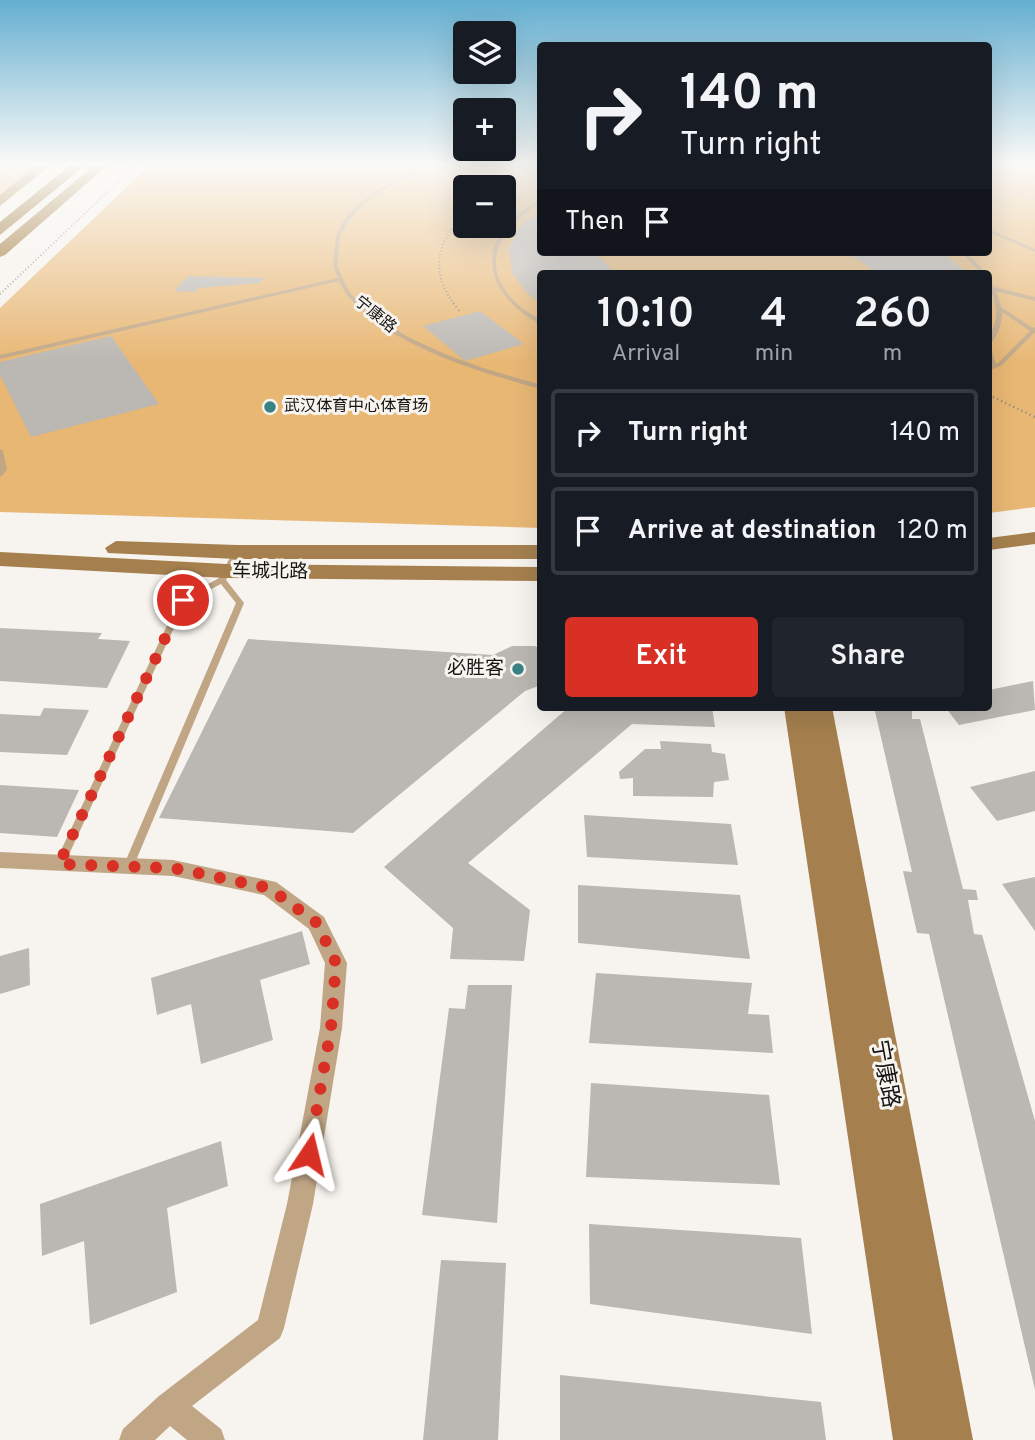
<!DOCTYPE html>
<meta charset="utf-8">
<style>
body{margin:0;font-family:Overpass,"Noto Sans SC",sans-serif;background:#20242c;color:#f1f3f6;height:100vh;display:flex;flex-direction:column;font-size:26px;white-space:nowrap}
*{box-sizing:border-box;margin:0}
p{font-size:23px;color:#9ea1a6}
.icon{flex:none;width:38px;height:38px;fill:none;stroke:currentColor;stroke-width:2;stroke-linecap:round;stroke-linejoin:round}
.map{position:relative;flex:1;overflow:hidden}
.details{position:absolute;left:537px;top:270px;width:455px;height:441px;display:flex;flex-direction:column;background:#171b24;border-radius:7px;box-shadow:0 7px 28px #0002}
.details>*{flex:none}
.guide{position:absolute;left:537px;top:42px;width:455px;height:214px;border-radius:7px;box-shadow:0 7px 28px #0002;background:#171b24;color:#f1f3f6;overflow:hidden}
.tools{position:absolute;left:453px;top:21px;display:grid;gap:14px}
.tools a{display:grid;place-items:center;width:63px;height:63px;border-radius:7px;background:#171b24;box-shadow:0 7px 28px #0002;font-size:35px}
.pin{position:absolute;display:grid;place-items:center;width:60px;height:60px;color:#fff;margin:-30px;border:4px solid #fff;border-radius:50%;box-shadow:0 2px 7px #0007}
.me{position:absolute;width:77px;margin:-38px;rotate:10deg;stroke-linejoin:round;filter:drop-shadow(0 0 5px #0008)}
.turn{display:flex;align-items:center;gap:24px;height:147px;padding:0 28px;font-size:32px}
.turn .icon{width:91px;height:91px;stroke-width:2.5}
.turn b{display:block;font-size:49px;line-height:60px}
.then{display:flex;align-items:center;height:66px;padding:0 28px;background:#0003;gap:14px;font-size:26px}
.eta{display:flex;justify-content:space-evenly;align-items:center;height:119px;text-align:center}
.eta b{font-size:42px;font-weight:600;line-height:49px}
.button{display:flex;gap:14px;margin-top:auto;padding:14px 28px}
.button a{flex:1;height:80px;border-radius:7px;background:#d93025;color:#fff;font-size:28px;font-weight:600;line-height:80px;text-align:center}
.button a+a{background:#20242c;color:#f1f3f6}
ul{padding:0;list-style:none}
li{display:flex;align-items:center;gap:21px;height:88px;margin:0 14px 10px;padding:0 14px;border:4px solid #363941;border-radius:7px}
li div{flex:1}
li b{display:block;font-size:26px}
li em{font-style:normal}
.map>svg:first-child{display:block}
</style>
<div class="map">
<svg width="1035" height="1440" viewBox="0 0 1035 1440">
<rect width="100%" height="100%" fill="#f7f3ee"/>
<g fill="#e8b774" fill-rule="evenodd">
<path d="M0,163H47L0,200Z"/>
<path d="M152,163H541V252H989V163H1035V507L989,513V273H541V528L0,512V308ZM466,187H504V226H466Z"/>
</g>
<g fill="#bbb7b2">
<path d="M541,210V252H594L615,273H541V305L526,292L512,273L509,248L519,228Z"/>
<path d="M847,252H941L968,273H878Z"/>
<path d="M188,276L264,278L260,283L199,288L195,292L174,291Z"/>
<path d="M480,311L524,344L465,361L423,326Z"/>
<path d="M111,336L159,404L31,437L0,375V362Z"/>
<path d="M0,628L102,633L98,639L130,641L107,688L0,681Z"/>
<path d="M248,639L493,655L512,646H535L541,650V685L525,691L353,833L159,818Z"/>
<path d="M1033,681L1035,710L959,725L945,707H989V690Z"/>
<path d="M569,707H712L715,727L632,724L468,863L530,910L524,961L450,959L453,928L384,867Z"/>
<path d="M874,707L912,708V719H920L963,889L976,890L978,900H968L974,934L982,935L1035,1121V1390L929,934L917,933L903,871L912,872Z"/>
<path d="M44,708L89,710L67,755L0,752V714L40,716Z"/>
<path d="M660,741L711,744L712,752L725,754L729,780L714,782L713,797L633,796V778L620,779L619,772L645,749H661Z"/>
<path d="M1035,771V811L997,821L970,787Z"/>
<path d="M0,785L79,790L57,837L0,833Z"/>
<path d="M584,815L731,824L738,865L587,857Z"/>
<path d="M1035,877V931L1002,884Z"/>
<path d="M578,885L740,895L750,959L578,943Z"/>
<path d="M302,931L310,964L260,980L273,1040L201,1064L191,1004L157,1015L151,978Z"/>
<path d="M29,948L30,985L0,994V956Z"/>
<path d="M596,973L752,983L748,1014L769,1015L773,1053L589,1043Z"/>
<path d="M468,985H512L497,1223L422,1215L449,1008L465,1009Z"/>
<path d="M591,1083L769,1095L780,1185L586,1177Z"/>
<path d="M221,1141L228,1186L167,1208L177,1292L90,1325L84,1241L42,1256L40,1204Z"/>
<path d="M589,1224L801,1238L812,1334L590,1304Z"/>
<path d="M441,1260L506,1263L498,1440H423Z"/>
<path d="M560,1375L821,1402L826,1440H560Z"/>
</g>
<g fill="none" stroke-linecap="round" stroke-linejoin="round">
<g stroke="#888582" stroke-width="2" stroke-dasharray="1 2.5" stroke-linecap="butt">
<path d="M0,176L17,163"/>
<path d="M504,190L541,176"/>
<path d="M989,201L1035,189"/>
<path d="M0,294L138,163"/>
<path d="M454,304C429,270 437,241 466,213"/>
</g>
<g stroke="#888582" stroke-width="2.5" stroke-dasharray="1 3.5" stroke-linecap="butt">
<path d="M453,303L461,313"/>
<path d="M989,395L1035,417"/>
</g>
<g fill="#c0a685" fill-rule="evenodd">
<path d="M436,163H441L396,183L369,200L357,211L348,222L340,236L337,266L350,293L375,316L408,337L445,354L483,368L541,385V389C481,373 387,345 347,295C344,291 342,286 339,281L0,359V355L338,278C332,265 333,260 335,246C339,201 399,177 436,163Z"/>
<path d="M541,200V203C502,225 477,263 514,301C521,309 532,314 541,320V325C478,291 474,232 541,200Z"/>
<path d="M989,229L1035,249V252L989,232Z"/>
<path d="M961,252H966L986,273H981Z"/>
<path d="M989,280H991L994,287L1035,297V301L996,291L1001,307L1033,328L1035,327V332L1002,365L989,371V367L991,366L989,359V350L992,352L996,364L998,363L1030,331L1002,312C1002,324 998,337 989,345C989,333 997,324 996,312C996,300 989,290 989,280Z"/>
<path d="M0,449L3,451L7,469L2,476L0,477Z"/>
<path d="M234,550H237L241,552L226,580L244,603L132,870L128,871L124,870L123,867L236,603L221,584L186,602L65,863L64,866L60,867L56,866L55,863L179,600L219,578Z"/>
</g>
<path fill="#c0a685" fill-rule="evenodd" d="M0,852L173,860L276,882L324,917L347,963L342,1028L313,1204L284,1328L280,1338L192,1406L221,1429L225,1440H187L170,1426L155,1440H119L123,1429L159,1396L258,1320L287,1204L320,1028L325,963L309,929L264,895L173,876L0,868Z"/>
<g fill="#a5804e" fill-rule="evenodd">
<path d="M1035,532V544L989,550V538Z"/>
<path d="M116,541L237,545H541V559H237L108,553L105,548Z"/>
<path d="M0,552L226,564L541,567V581L226,578L0,566Z"/>
<path d="M784,707H832L973,1440H893Z"/>
</g>
<g fill="#91641d" fill-rule="evenodd">
<path d="M40,163H53L0,206V195Z"/>
<path d="M97,163H110L5,255L0,257V244Z"/>
</g>
<path fill="#845a12" fill-rule="evenodd" d="M73,163H88L0,235V222Z"/>
</g>
<linearGradient id="sky" x2="0" y2="1"><stop stop-color="#64afd0"/><stop offset="0.45" stop-color="#fbfaf7"/><stop offset="1" stop-color="#fbfaf7" stop-opacity="0"/></linearGradient>
<rect width="1035" height="364" fill="url(#sky)"/>
<g fill="none" stroke-linecap="round" stroke-linejoin="round">
<path stroke="#d93025" stroke-width="12" stroke-dasharray="0 21.6" d="M183,600L59,864L173,868L269,888L317,923L336,963L331,1028L309,1154"/>
</g>
<g fill="#3a8384" stroke="#f7f3ee" stroke-width="2.5">
<circle cx="270" cy="407" r="7"/>
<circle cx="518" cy="669" r="7"/>
</g>
<g text-anchor="middle" dominant-baseline="central" stroke-width="6" stroke-linejoin="round" paint-order="stroke">
<g font-size="16" fill="#171514" stroke="#f7f3ee">
<text transform="translate(375 315) rotate(39)">宁康路</text>
</g>
<g font-size="16" fill="#171514" stroke="#f7f3ee" text-anchor="start">
<text x="284" y="407">武汉体育中心体育场</text>
</g>
<g font-size="19" fill="#171514" stroke="#f7f3ee">
<text transform="translate(270 572) rotate(1)">车城北路</text>
</g>
<g font-size="19" fill="#171514" stroke="#f7f3ee" text-anchor="end">
<text x="504" y="669">必胜客</text>
</g>
<g font-size="23" fill="#171514" stroke="#f7f3ee">
<text transform="translate(884 1074) rotate(80)">宁康路</text>
</g>
</g>
</svg>
<div class="tools">
<a><svg class="icon" aria-label="layers" viewBox="0 0 24 24"><path d="M12 4l9 5-9 5-9-5zM3 14l9 5 9-5"/></svg></a>
<a>+</a>
<a>−</a>
</div>
<div class="pin" style="left:183px;top:600px;background:#d93025"><svg class="icon" aria-label="arrive" viewBox="0 0 24 24"><path d="M6 21V4h12l-3 4 3 4H6"/></svg></div>
<svg class="me" style="left:309px;top:1154px" viewBox="-20 -20 40 40"><path d="M0-17L14 15 0 8-14 15z" fill="#d93025" stroke="#fff" stroke-width="4"/></svg>
<div class="guide">
<div class="turn"><svg class="icon" aria-label="right" viewBox="0 0 24 24"><path d="M7 20v-9h11M14 6l5 5-5 5"/></svg><div><b>140 m</b>Turn right</div></div>
<div class="then">Then<svg class="icon" aria-label="arrive" viewBox="0 0 24 24"><path d="M6 21V4h12l-3 4 3 4H6"/></svg></div>
</div>
<section class="details">
<div class="eta">
<div><b>10:10</b><p>Arrival</p></div>
<div><b>4</b><p>min</p></div>
<div><b>260</b><p>m</p></div>
</div>
<ul>
<li><svg class="icon" aria-label="right" viewBox="0 0 24 24"><path d="M7 20v-9h11M14 6l5 5-5 5"/></svg><div><b>Turn right</b></div><em>140 m</em></li>
<li><svg class="icon" aria-label="arrive" viewBox="0 0 24 24"><path d="M6 21V4h12l-3 4 3 4H6"/></svg><div><b>Arrive at destination</b></div><em>120 m</em></li>
</ul>
<div class="button"><a>Exit</a><a>Share</a></div>
</section>
</div>
